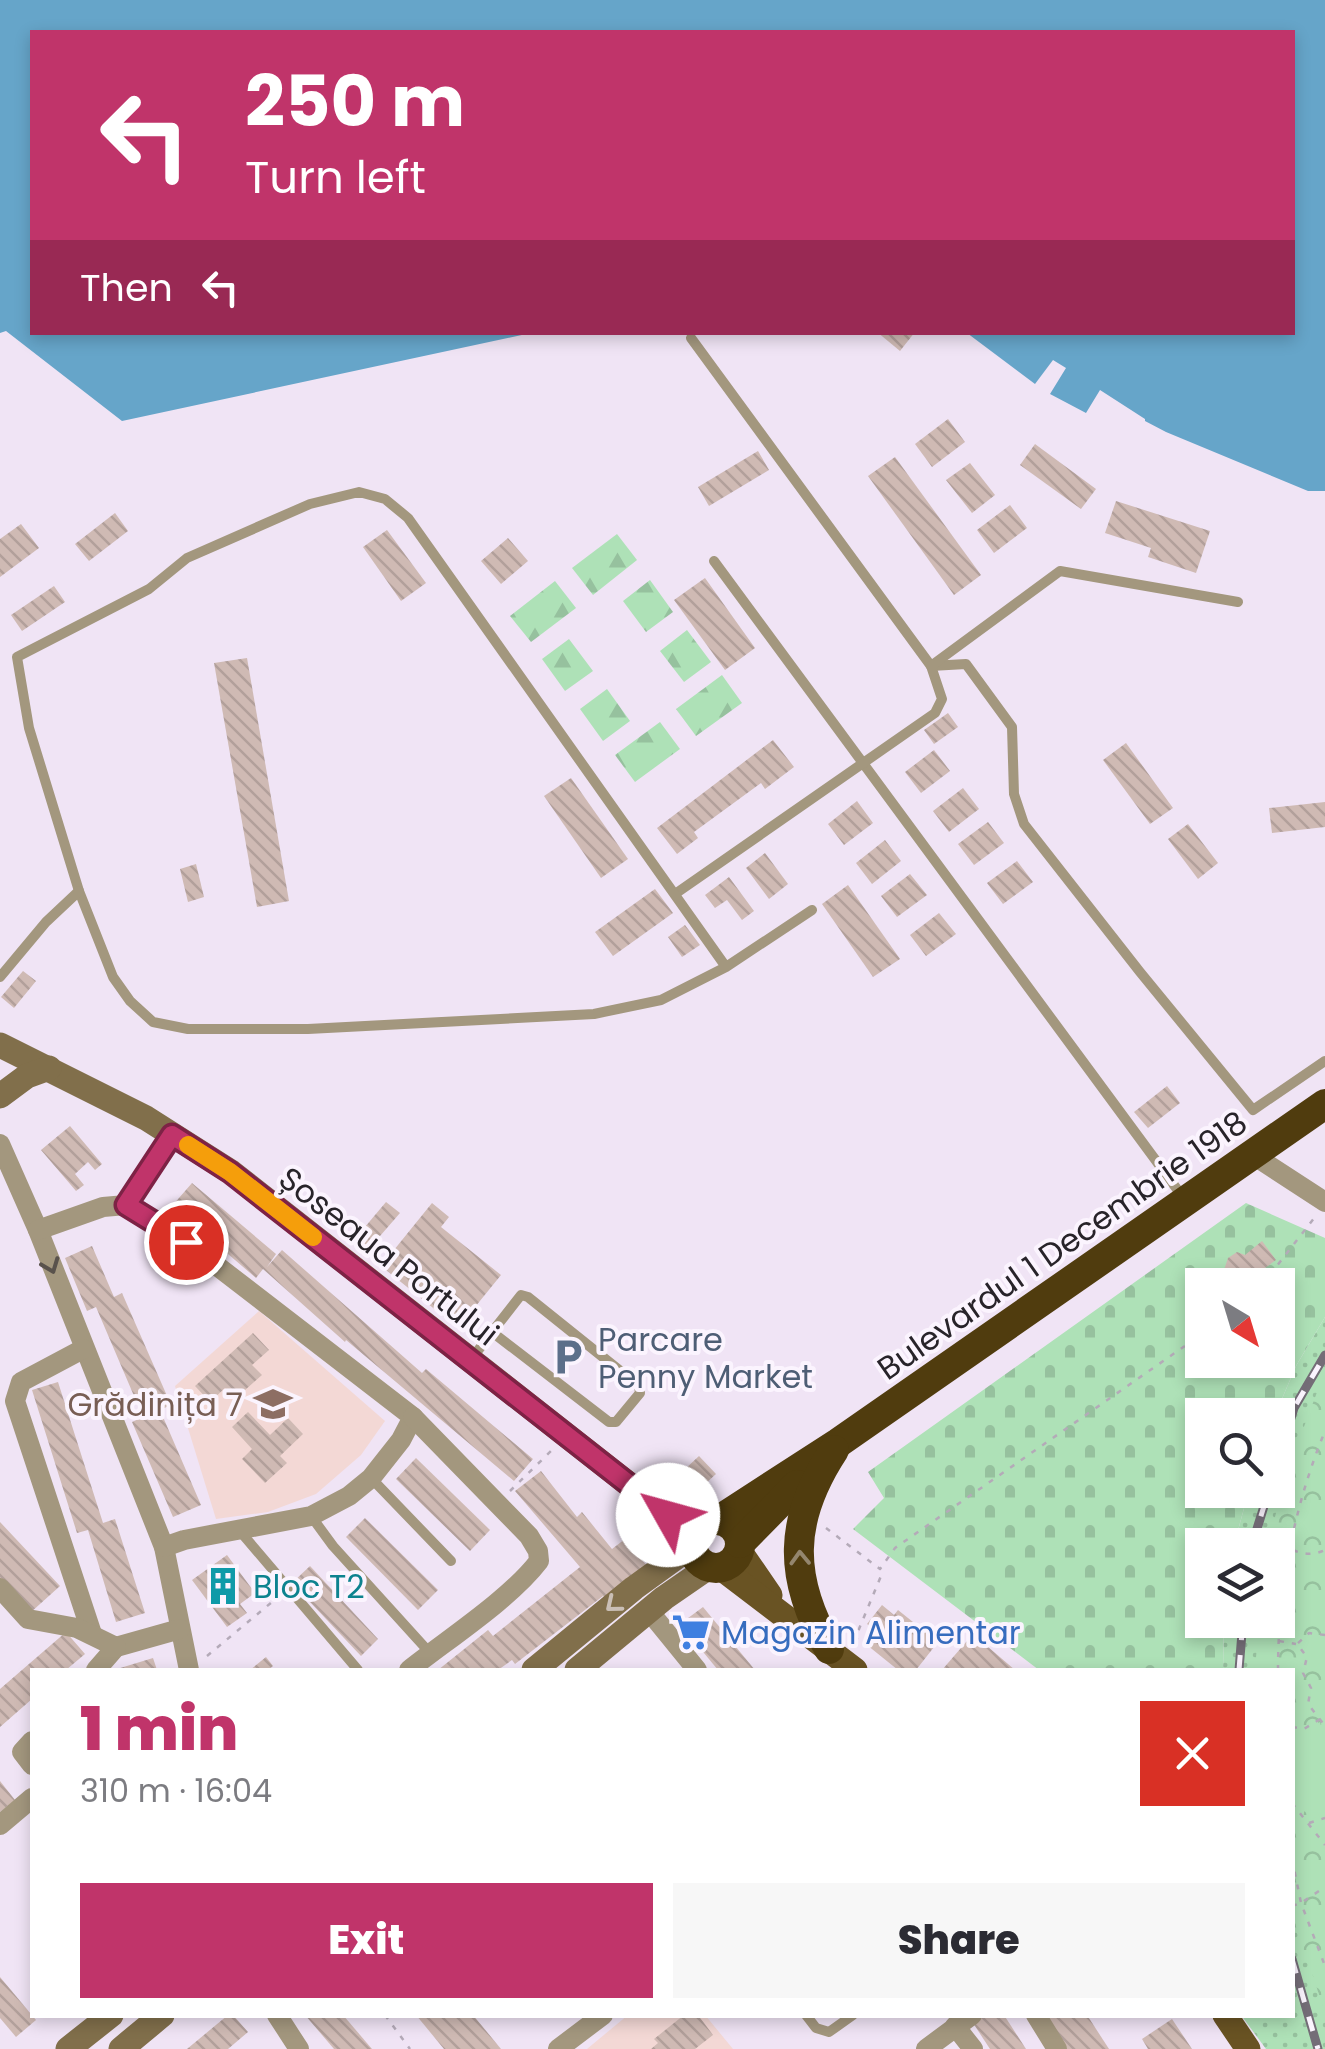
<!DOCTYPE html>
<meta charset="utf-8">
<style>
body{margin:0;font-family:Poppins,sans-serif;background:#f7f7f7;color:#2b2b33;height:100vh;display:flex;flex-direction:column;font-size:38px;white-space:nowrap}
*{box-sizing:border-box;margin:0}
p{font-size:32px;color:#7c7c81}
.icon{flex:none;width:55px;height:55px;fill:none;stroke:currentColor;stroke-width:2;stroke-linecap:round;stroke-linejoin:round}
.map{position:relative;flex:1;overflow:hidden}
.drawer{position:absolute;left:30px;top:1668px;width:1265px;height:350px;display:flex;flex-direction:column;background:#fff;border-radius:0px;box-shadow:0 5px 15px #0003}
.drawer>*{flex:none}
.hud{position:absolute;left:30px;top:30px;width:1265px;height:305px;border-radius:0px;box-shadow:0 5px 15px #0003;background:#c0346a;color:#fff;overflow:hidden}
.needle{width:65px;rotate:142deg}
.controls{position:absolute;left:1185px;top:1268px;display:grid;gap:20px}
.controls a{display:grid;place-items:center;width:110px;height:110px;border-radius:0px;background:#fff;box-shadow:0 5px 15px #0003;font-size:50px}
.pin{position:absolute;display:grid;place-items:center;width:85px;height:85px;color:#fff;margin:-42px;border:5px solid #fff;border-radius:50%;box-shadow:0 2px 10px #0007}
.me{position:absolute;width:110px;margin:-55px;rotate:308deg;stroke-linejoin:round;filter:drop-shadow(0 0 8px #0008)}
.turn{display:flex;align-items:center;gap:35px;height:210px;padding:0 50px;font-size:45px}
.turn .icon{width:130px;height:130px;stroke-width:2.5}
.turn b{display:block;font-size:70px;line-height:85px}
.then{display:flex;align-items:center;height:95px;padding:0 50px;background:#0003;gap:20px;font-size:38px}
.round{display:grid;place-items:center;flex:none;width:105px;height:105px;border-radius:0px;background:#f7f7f7}
.headline{display:flex;align-items:center;justify-content:space-between;height:170px;padding:0 50px}
h1{font-size:60px;font-weight:800;line-height:75px;color:#c0346a}
.cta{display:flex;gap:20px;margin-top:auto;padding:20px 50px}
.cta a{flex:1;height:115px;border-radius:0px;background:#c0346a;color:#fff;font-size:40px;font-weight:800;line-height:115px;text-align:center}
.cta a+a{background:#f7f7f7;color:#2b2b33}
.map>svg:first-child{display:block}
</style>
<div class="map">
<svg width="1325" height="2049" viewBox="0 0 1325 2049">
<defs>
<pattern id="grass-dots" width="8" height="8" patternUnits="userSpaceOnUse" patternTransform="scale(2.5)"><rect width="8" height="8" fill="#aee1b7"/><path d="M2 2h.1M6 6h.1" fill="none" stroke="#96c19e" stroke-width="1.8" stroke-linecap="round"/></pattern>
<pattern id="forest-firs" width="22" height="20" patternUnits="userSpaceOnUse" patternTransform="scale(2.5)"><rect width="22" height="20" fill="#aee1b7"/><path d="M5 1l3.5 6h-7zM16 11l3.5 6h-7z" fill="#96c19e"/></pattern>
<pattern id="cemetery-stones" width="16" height="16" patternUnits="userSpaceOnUse" patternTransform="scale(2.5)"><rect width="16" height="16" fill="#aee1b7"/><path d="M2 7V4a2 2 0 0 1 4 0v3zM10 15v-3a2 2 0 0 1 4 0v3z" fill="#96c19e"/></pattern>
<pattern id="park-crowns" width="20" height="18" patternUnits="userSpaceOnUse" patternTransform="scale(2.5)"><rect width="20" height="18" fill="#aee1b7"/><path d="M2 6a3 3 0 1 1 6 0M12 15a3 3 0 1 1 6 0" fill="none" stroke="#96c19e"/></pattern>
<pattern id="building-back-hatch" width="6" height="6" patternUnits="userSpaceOnUse" patternTransform="scale(2.5)"><rect width="6" height="6" fill="#cfbab4"/><path d="M-1 5l2 2M0 0l6 6M5-1l2 2" fill="none" stroke="#b2a09b"/></pattern>
</defs>
<rect width="100%" height="100%" fill="#f0e4f5"/>
<g fill="#f3d8d5">
<path d="M259,1311L385,1421L361,1455L316,1494L268,1512L216,1519L175,1386Z"/>
<path d="M628,2015H705L733,2049H587Z"/>
</g>
<g fill="url(#grass-dots)">
<path d="M1325,1317V1420L1278,1545H1234L1249,1490H1278V1415H1275L1296,1366Z"/>
<path d="M1224,1620H1276L1274,1670H1223Z"/>
<path d="M1293,1908L1325,1979V2049H1266L1241,2015H1292Z"/>
</g>
<g fill="url(#forest-firs)">
<path d="M617,534L637,560L593,595L572,568Z"/>
<path d="M650,580L673,612L646,632L623,601Z"/>
<path d="M555,581L576,608L531,642L510,616Z"/>
<path d="M687,630L711,662L684,682L660,651Z"/>
<path d="M569,639L593,671L565,691L542,659Z"/>
<path d="M722,675L742,703L696,736L676,709Z"/>
<path d="M607,689L630,721L603,741L580,709Z"/>
<path d="M660,722L680,749L635,782L615,755Z"/>
</g>
<path fill="url(#cemetery-stones)" fill-rule="evenodd" d="M1246,1203L1325,1238V1317L1296,1366L1275,1415H1202V1490H1249L1234,1545H1202V1620H1224L1223,1670H1039L853,1529L884,1498L868,1472ZM1202,1285H1278V1360H1202Z"/>
<path fill="url(#park-crowns)" d="M1325,1371V2014L1309,1963L1293,1923L1292,1670H1255L1259,1620H1278V1545H1268L1285,1477Z"/>
<path fill="#aee1b7" d="M1320,1722L1325,1744V1815L1311,1819L1293,1797V1730H1307Z"/>
<path fill="#66a5c9" d="M0,0H1325V491H1308L1166,432L1145,421V419L1100,390L1086,413L1050,394L1066,368L1053,360L1035,384L967,333L1292,332V32H32V332L531,333L122,421L6,331L0,333Z"/>
<g fill="url(#building-back-hatch)">
<path d="M877,332H915L900,351Z"/>
<path d="M948,419L965,442L932,467L915,444Z"/>
<path d="M1035,444L1096,489L1081,509L1020,465Z"/>
<path d="M758,451L769,470L709,506L698,487Z"/>
<path d="M895,457L981,575L954,595L868,476Z"/>
<path d="M970,463L995,495L972,513L946,480Z"/>
<path d="M1116,501L1210,531L1196,573L1148,557L1151,548L1105,533Z"/>
<path d="M1010,505L1027,528L994,553L977,530Z"/>
<path d="M115,513L128,531L89,561L75,544Z"/>
<path d="M21,524L39,548L0,577V539Z"/>
<path d="M387,530L426,583L401,601L363,547Z"/>
<path d="M508,538L528,561L501,584L481,561Z"/>
<path d="M705,578L755,648L725,670L674,600Z"/>
<path d="M54,586L65,602L22,631L11,615Z"/>
<path d="M247,658L289,901L257,907L214,663Z"/>
<path d="M948,713L958,727L934,744L924,730Z"/>
<path d="M773,740L794,767L765,789L761,783L694,832L698,838L677,854L657,828Z"/>
<path d="M1126,743L1173,808L1150,824L1103,760Z"/>
<path d="M934,750L950,771L921,793L905,772Z"/>
<path d="M571,778L628,859L601,878L544,796Z"/>
<path d="M963,788L979,809L949,832L933,811Z"/>
<path d="M857,801L873,823L844,845L828,824Z"/>
<path d="M1325,802V827L1272,833L1269,808Z"/>
<path d="M988,822L1004,843L974,865L958,844Z"/>
<path d="M1188,824L1218,863L1198,879L1168,839Z"/>
<path d="M885,840L901,861L872,884L856,863Z"/>
<path d="M765,853L788,884L769,899L746,868Z"/>
<path d="M1017,861L1033,882L1003,904L987,883Z"/>
<path d="M196,864L204,897L188,902L180,869Z"/>
<path d="M910,874L927,895L897,917L881,896Z"/>
<path d="M729,877L754,911L742,920L727,900L715,908L705,895Z"/>
<path d="M848,885L900,959L873,977L822,904Z"/>
<path d="M655,889L673,913L613,956L595,932Z"/>
<path d="M939,913L956,934L926,956L910,935Z"/>
<path d="M685,925L700,945L682,957L668,937Z"/>
<path d="M23,971L36,981L14,1008L1,997Z"/>
<path d="M1167,1086L1180,1103L1148,1128L1134,1112Z"/>
<path d="M70,1126L102,1164L95,1170L88,1162L75,1174L84,1185L76,1191L41,1150Z"/>
<path d="M192,1183L276,1254L267,1267L282,1250L422,1373L426,1369L533,1459L514,1481L346,1340L345,1342L263,1269L256,1278L172,1206Z"/>
<path d="M386,1202L400,1213L367,1251L354,1240Z"/>
<path d="M432,1203L449,1217L441,1227L501,1275L458,1328L381,1266Z"/>
<path d="M1262,1241L1276,1260L1258,1273V1281L1254,1285H1219L1228,1258L1237,1252L1245,1255Z"/>
<path d="M92,1246L114,1297L122,1293L171,1405L160,1410L201,1505L173,1517L132,1422L143,1417L96,1307L87,1311L65,1258Z"/>
<path d="M253,1333L269,1350L252,1365L262,1375L235,1399L225,1388L210,1402L195,1386Z"/>
<path d="M58,1382L103,1523L115,1519L145,1613L116,1622L88,1530L77,1533L32,1390Z"/>
<path d="M248,1412L270,1435L288,1418L303,1434L280,1456L287,1463L265,1483L242,1459L252,1449L232,1427Z"/>
<path d="M699,1456L716,1474L694,1494L688,1488L682,1494L676,1487L673,1490L668,1485Z"/>
<path d="M416,1458L490,1530L470,1551L396,1479Z"/>
<path d="M541,1471L577,1517L582,1512L612,1549L625,1539L647,1566L606,1599L603,1596L515,1664L512,1660L498,1670H438L488,1630L493,1636L580,1567L515,1491Z"/>
<path d="M365,1518L438,1590L418,1610L346,1537Z"/>
<path d="M0,1522L60,1586L30,1613L0,1581Z"/>
<path d="M227,1555L255,1593L240,1604L247,1613L227,1627L192,1580Z"/>
<path d="M310,1566L378,1639L361,1656L292,1583Z"/>
<path d="M882,1605L894,1615L898,1610L938,1642L916,1670H898L867,1645L878,1632L867,1624Z"/>
<path d="M703,1607L755,1670H718L680,1624Z"/>
<path d="M66,1632L85,1654L66,1670H32V1699L0,1727V1689Z"/>
<path d="M973,1634L1015,1670H942Z"/>
<path d="M266,1657L273,1666L268,1670H250Z"/>
<path d="M153,1658L157,1670H117V1669Z"/>
<path d="M0,1781L15,1800L0,1812Z"/>
<path d="M0,1977L36,2020L16,2037L0,2018Z"/>
<path d="M228,2015H233L248,2032L228,2049H187Z"/>
<path d="M305,2015H343L372,2049H334Z"/>
<path d="M416,2015H473L501,2049H444Z"/>
<path d="M684,2015H698L713,2035L695,2049H651L658,2043L654,2039Z"/>
<path d="M985,2015H1004L1026,2049H990L973,2023Z"/>
<path d="M1043,2015H1087L1109,2049H1066Z"/>
<path d="M1172,2019L1192,2049H1148L1142,2039Z"/>
</g>
<g fill="none" stroke-linecap="round" stroke-linejoin="round">
<g stroke="#b4aab8" stroke-width="2.5" stroke-dasharray="5 8" stroke-linecap="butt">
<path d="M1262,1285L1315,1217"/>
<path d="M510,1491L551,1451"/>
<path d="M826,1528L880,1569L895,1548L1202,1334"/>
<path d="M653,1529L648,1536L654,1548"/>
<path d="M1293,1550C1304,1555 1314,1555 1325,1550"/>
<path d="M1325,1635L1309,1633L1297,1644L1307,1657L1303,1673L1311,1688L1308,1704L1325,1726"/>
<path d="M1279,1641L1296,1644"/>
<path d="M856,1643L859,1629L881,1576L880,1571"/>
<path d="M207,1656L278,1597"/>
<path d="M1278,1670C1278,1589 1294,1506 1325,1431"/>
<path d="M1292,1727L1304,1729L1325,1716"/>
<path d="M1292,1803L1325,1845"/>
<path d="M1309,1823L1325,1818"/>
<path d="M1292,1859L1301,1903L1325,1966"/>
<path d="M1292,1906L1301,1903L1325,1887"/>
<path d="M385,2015L410,2049"/>
</g>
<g stroke="#a3977e" stroke-width="10">
<path d="M691,338L931,666L966,664L1012,727L1014,794L1024,824L1140,972L1253,1110L1325,1061"/>
<path d="M714,561L1185,1200"/>
<path d="M675,894L935,713L942,699L931,666L1060,571L1238,602"/>
<path d="M726,967L408,518L385,499L359,492L310,504L187,558L149,589L17,657L29,728L79,891L113,977L130,1001L153,1022L188,1029H308L594,1014L661,1000L726,967L812,910"/>
<path d="M0,977L46,922L79,891"/>
<path d="M126,1205L171,1136"/>
<path d="M470,1361L492,1332L609,1422H616L640,1393L639,1386L528,1297L521,1295L492,1332"/>
<path d="M371,1478L451,1561"/>
<path d="M311,1516L333,1546L430,1653"/>
<path d="M239,1530L358,1670"/>
<path d="M806,2015L816,2028L829,2032L853,2015"/>
</g>
<g stroke="#a3977e" stroke-width="20">
<path d="M0,1144L38,1230L164,1547L189,1670"/>
<path d="M1253,1155L1325,1202"/>
<path d="M38,1230L103,1207L126,1205L186,1242L413,1417L401,1440L371,1478L349,1496L311,1516L184,1540L164,1547"/>
<path d="M83,1349L21,1382L15,1401L92,1634"/>
<path d="M0,1588L28,1619L77,1628L116,1647L180,1629"/>
<path d="M649,1611L697,1670"/>
<path d="M96,1670L116,1647"/>
<path d="M409,1670C448,1639 510,1599 539,1561L538,1551L529,1536L413,1417"/>
<path d="M32,1741L22,1752L32,1765"/>
<path d="M0,1825L32,1798"/>
<path d="M277,2015L299,2049"/>
<path d="M1036,2015L1057,2049"/>
<path d="M955,2026L973,2049"/>
<path d="M558,2049L603,2015"/>
<path d="M926,2049L972,2015"/>
</g>
<g stroke="#816f4b" stroke-width="25">
<path d="M0,1045L146,1118L231,1172L668,1515L692,1540"/>
<path d="M0,1096L27,1076L49,1068"/>
<path d="M534,1670L634,1588L692,1546"/>
<path d="M577,1670L664,1598L709,1567"/>
<path d="M68,2049L111,2015"/>
<path d="M121,2049L162,2015"/>
</g>
<g stroke="#695323" stroke-width="25">
<path d="M739,1550L770,1595"/>
<path d="M721,1568L855,1670"/>
<path d="M1225,2015L1248,2049"/>
</g>
<g stroke="#503c0e" stroke-width="30">
<path d="M719,1520L838,1443L1325,1104"/>
<circle cx="716" cy="1544" r="24"/>
<path d="M740,1543L797,1485"/>
<path d="M829,1649C788,1578 788,1520 834,1450"/>
</g>
<g stroke="#746d77" stroke-width="9">
<g id="rail">
<path d="M1278,1461L1294,1408L1325,1355"/>
<path d="M1252,1545L1269,1490"/>
<path d="M1239,1670L1243,1620"/>
<path d="M1292,1959L1318,2049"/>
</g>
</g>
<use href="#rail" stroke="#fbf4fe" stroke-width="5" stroke-dasharray="15" stroke-linecap="butt"/>
</g>
<defs><path id="oneway-chevron" d="M-2-3.5L2.5 0L-2 3.5" fill="none" stroke-width="1.6" stroke-linecap="round" stroke-linejoin="round" transform="scale(2.5)"/></defs>
<use stroke="#59524c" href="#oneway-chevron" transform="translate(51 1266) rotate(69)"/>
<use stroke="#94866e" href="#oneway-chevron" transform="translate(800 1558) rotate(-92)"/>
<use stroke="#cabfb6" href="#oneway-chevron" transform="translate(613 1605) rotate(141)"/>
<g fill="none" stroke-linecap="round" stroke-linejoin="round">
<g stroke="#7d2245" stroke-width="25">
<path id="route" d="M186,1242L126,1205L172,1135L230,1172L668,1515"/>
</g>
<use href="#route" stroke="#c0346a" stroke-width="18"/>
<path stroke="#f59e0b" stroke-width="18" d="M188,1145L230,1172L313,1237"/>
</g>
<defs>
<g id="parking-bare" transform="scale(3)"><path d="M-3.5-5.5H1a3.5 3.5 0 0 1 0 7H-1V5.5H-3.5ZM-1-3.4V-.6H.8a1.4 1.4 0 0 0 0-2.8Z" fill="#5c6f8a" stroke="#fbf4fe" stroke-width="2.5" paint-order="stroke"/></g>
<g id="school-bare" transform="scale(3)"><path d="M0-5L7-2L0 1L-7-2ZM-4 1L0 2.5L4 1V4Q0 6-4 4Z" fill="#8d6e63" stroke="#fbf4fe" stroke-width="2.5" paint-order="stroke"/></g>
<g id="building-bare" transform="scale(3)"><path d="M-4-6H4V6H1V3H-1V6H-4ZM-2.5-4.3h1.7v1.8h-1.7ZM.8-4.3h1.7v1.8H.8ZM-2.5-1h1.7V.8h-1.7ZM.8-1h1.7V.8H.8Z" fill="#0f9aa8" stroke="#fbf4fe" stroke-width="2.5" paint-order="stroke"/></g>
<g id="supermarket-bare" transform="scale(3)"><path d="M-6-5.5h2.5l.6 2H6L4.5 2H-2.5L-4.4-4H-6ZM-1.5 3.2a1.3 1.3 0 1 0 .1 0ZM3 3.2a1.3 1.3 0 1 0 .1 0Z" fill="#3f7fe0" stroke="#fbf4fe" stroke-width="2.5" paint-order="stroke"/></g>
</defs>
<g fill-rule="evenodd">
<use href="#parking-bare" x="568" y="1357"/>
<use href="#school-bare" x="273" y="1404"/>
<use href="#building-bare" x="223" y="1586"/>
<use href="#supermarket-bare" x="691" y="1632"/>
</g>
<g text-anchor="middle" dominant-baseline="central" stroke-width="8" stroke-linejoin="round" paint-order="stroke">
<g font-size="32" fill="#28242a" stroke="#fbf4fe">
<text transform="translate(1062 1245) rotate(-35)">Bulevardul 1 Decembrie 1918</text>
<text transform="translate(389 1256) rotate(38)">Șoseaua Portului</text>
</g>
<g font-size="32" fill="#4e5e75" stroke="#fbf4fe" text-anchor="start">
<text x="598" y="1339">Parcare<tspan x="598" dy="37">Penny Market</tspan></text>
</g>
<g font-size="32" fill="#785e54" stroke="#fbf4fe" text-anchor="end">
<text x="243" y="1404">Grădinița 7</text>
</g>
<g font-size="32" fill="#0d838f" stroke="#fbf4fe" text-anchor="start">
<text x="253" y="1586">Bloc T2</text>
</g>
<g font-size="32" fill="#366cbe" stroke="#fbf4fe" text-anchor="start">
<text x="721" y="1632">Magazin Alimentar</text>
</g>
</g>
</svg>
<div class="controls">
<a><svg class="needle" viewBox="-14 -14 28 28"><path d="M0-13l5 13h-10z" fill="#e53935"/><path d="M0 13l5-13h-10z" fill="#7c7c81"/></svg></a>
<a><svg class="icon" aria-label="search" viewBox="0 0 24 24"><circle cx="10" cy="10" r="6"/><path d="M15 15l6 6"/></svg></a>
<a><svg class="icon" aria-label="layers" viewBox="0 0 24 24"><path d="M12 4l9 5-9 5-9-5zM3 14l9 5 9-5"/></svg></a>
</div>
<div class="pin" style="left:186px;top:1242px;background:#d93025"><svg class="icon" aria-label="arrive" viewBox="0 0 24 24"><path d="M6 21V4h12l-3 4 3 4H6"/></svg></div>
<svg class="me" style="left:668px;top:1515px" viewBox="-20 -20 40 40"><circle r="19" fill="#fff"/><path d="M0-13L10 11 0 6-10 11z" fill="#c0346a"/></svg>
<div class="hud">
<div class="turn"><svg class="icon" aria-label="left" viewBox="0 0 24 24"><path d="M17 20v-9H6M10 6l-5 5 5 5"/></svg><div><b>250 m</b>Turn left</div></div>
<div class="then">Then<svg class="icon" aria-label="left" viewBox="0 0 24 24"><path d="M17 20v-9H6M10 6l-5 5 5 5"/></svg></div>
</div>
<section class="drawer">
<div class="headline"><div><h1>1 min</h1><p>310 m · 16:04</p></div><a class="round" style="background:#d93025;color:#fff"><svg class="icon" aria-label="close" viewBox="0 0 24 24"><path d="M6 6l12 12M18 6L6 18"/></svg></a></div>
<div class="cta"><a>Exit</a><a>Share</a></div>
</section>
</div>
